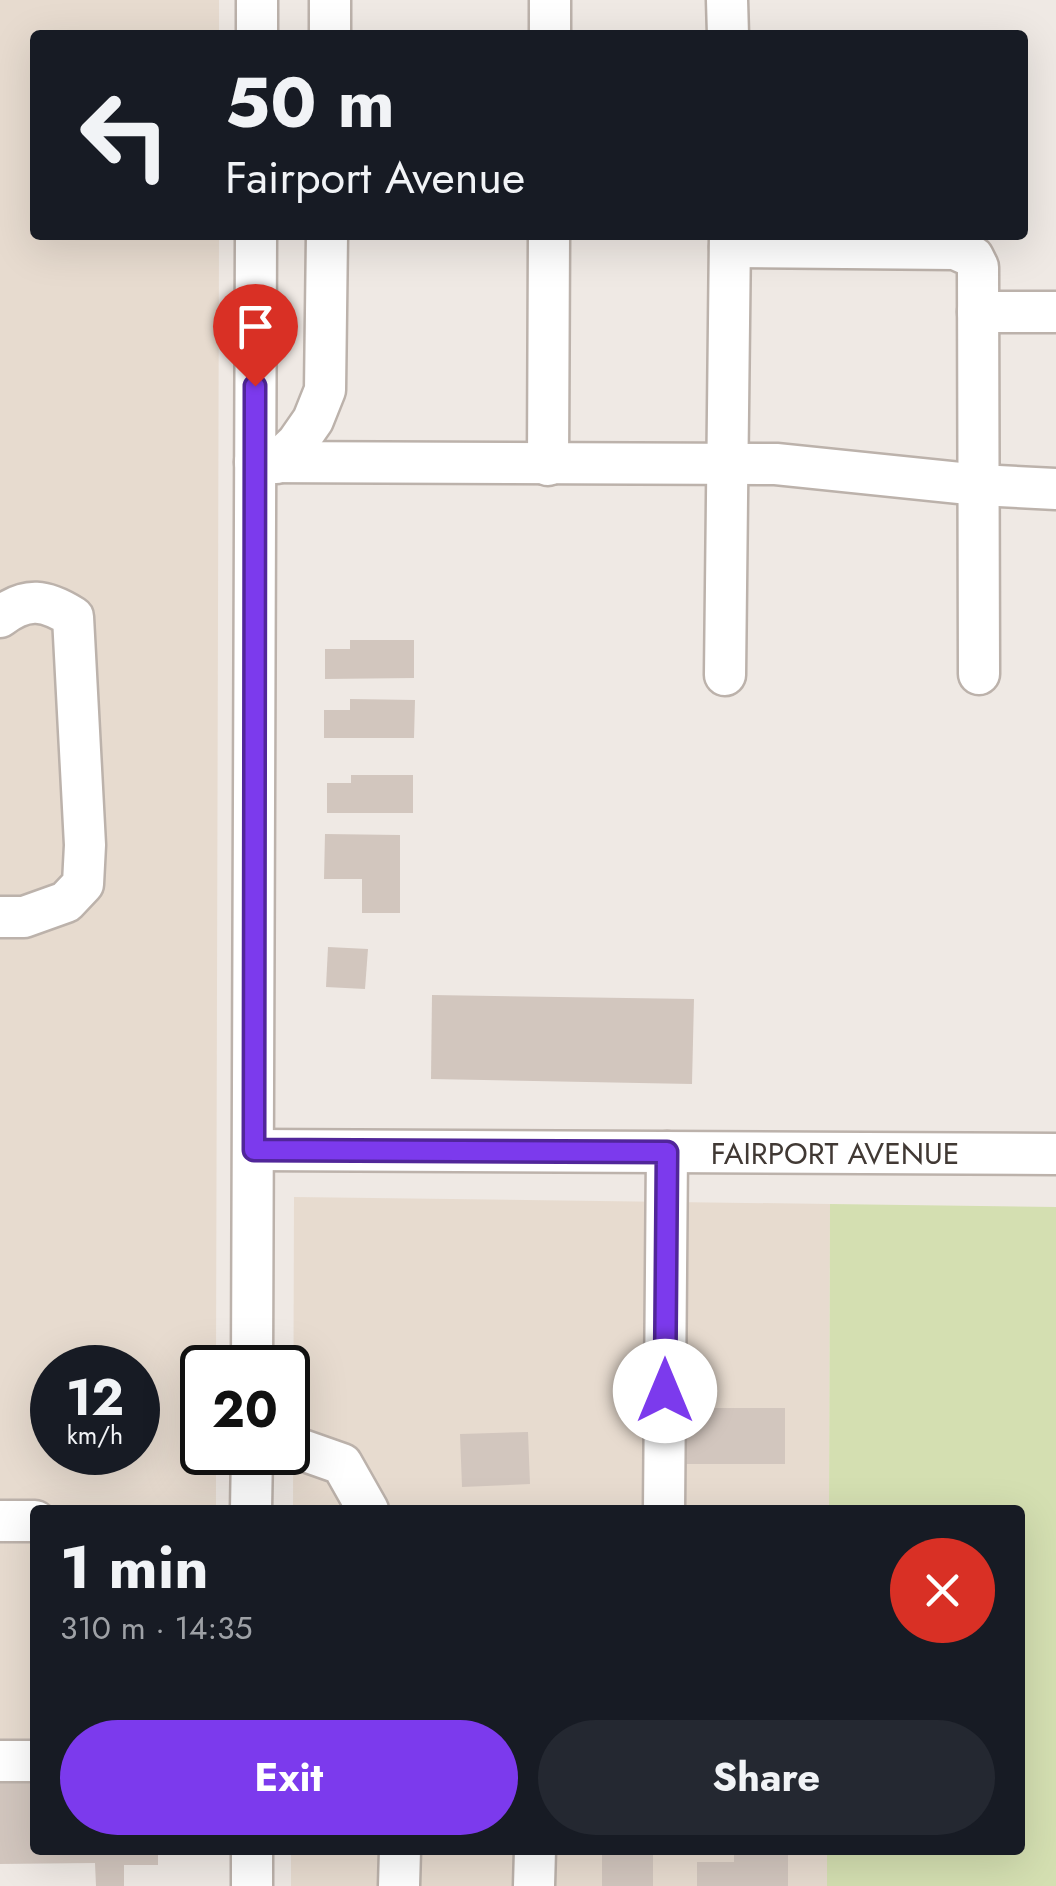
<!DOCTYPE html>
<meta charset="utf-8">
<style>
body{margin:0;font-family:Jost,sans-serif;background:#242831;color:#f1f3f6;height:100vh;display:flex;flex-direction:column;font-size:38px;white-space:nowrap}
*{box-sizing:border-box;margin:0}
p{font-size:32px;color:#9ea1a6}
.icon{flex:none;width:55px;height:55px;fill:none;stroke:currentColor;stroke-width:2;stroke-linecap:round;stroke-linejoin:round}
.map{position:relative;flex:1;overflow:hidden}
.side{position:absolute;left:30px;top:1505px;width:995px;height:350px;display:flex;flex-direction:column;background:#171b24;border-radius:10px;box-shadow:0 10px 40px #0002}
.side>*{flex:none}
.banner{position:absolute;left:30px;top:30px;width:998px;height:210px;border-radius:10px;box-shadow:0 10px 40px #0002;background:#171b24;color:#f1f3f6;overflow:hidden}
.speed{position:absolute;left:30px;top:1345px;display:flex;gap:20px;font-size:50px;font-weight:700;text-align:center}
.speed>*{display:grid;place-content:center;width:130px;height:130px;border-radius:50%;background:#171b24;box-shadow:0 10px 40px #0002;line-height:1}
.speed small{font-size:25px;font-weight:400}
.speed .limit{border:5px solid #111;border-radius:15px;background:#fff;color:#111}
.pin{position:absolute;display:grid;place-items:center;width:85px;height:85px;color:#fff;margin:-102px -42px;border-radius:50% 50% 50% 0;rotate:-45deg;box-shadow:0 0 10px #0007}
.pin .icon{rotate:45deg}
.me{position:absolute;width:110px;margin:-55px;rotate:0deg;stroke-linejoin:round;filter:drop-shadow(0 0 8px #0008)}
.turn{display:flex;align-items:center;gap:35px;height:210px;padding:0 30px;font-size:45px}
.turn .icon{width:130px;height:130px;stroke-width:2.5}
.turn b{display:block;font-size:70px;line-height:85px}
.round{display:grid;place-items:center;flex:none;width:105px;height:105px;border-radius:52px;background:#242831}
.summary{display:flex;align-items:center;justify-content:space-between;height:170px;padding:0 30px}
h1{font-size:60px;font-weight:700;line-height:75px}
.button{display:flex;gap:20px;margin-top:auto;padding:20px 30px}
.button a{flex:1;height:115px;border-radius:60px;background:#7c3aed;color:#fff;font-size:40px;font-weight:700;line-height:115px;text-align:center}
.button a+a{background:#242831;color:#f1f3f6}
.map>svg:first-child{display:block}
</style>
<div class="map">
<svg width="1056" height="1886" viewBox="0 0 1056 1886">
<rect width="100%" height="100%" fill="#efe9e4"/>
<g fill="#e7dbcf" fill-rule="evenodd">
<path d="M0,0H219V35H35V235H219L216,1367L202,1368V1452L216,1453V1510H35V1743L0,1744ZM52,1368H138V1452H52Z"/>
<path d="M294,1197L830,1204L829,1510H293Z"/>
<rect x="291" y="1850" width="536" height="36"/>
</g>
<path fill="#d4dfb1" d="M830,1204L1056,1207V1886H827V1850H1020V1510H829Z"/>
<g fill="#d2c6be">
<path d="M350,640H414V678L325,679V649H350Z"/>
<path d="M350,699L415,700L414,738H324V710H350Z"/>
<path d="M351,775H413V813H327V783H351Z"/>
<path d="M325,834L400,835V913H362V879H324Z"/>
<path d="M328,947L368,949L365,989L326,987Z"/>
<path d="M432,995L694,999L692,1084L431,1079Z"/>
<rect x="672" y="1408" width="113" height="56"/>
<path d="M528,1432L530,1484L462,1487L460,1434Z"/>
<path d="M0,1778H35V1850H158V1865H124V1886H96L95,1863L0,1864Z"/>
<rect x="602" y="1850" width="51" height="36"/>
<path d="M734,1850H788V1886H697V1862H734Z"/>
</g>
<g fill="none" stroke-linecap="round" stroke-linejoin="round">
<g stroke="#bcb2ab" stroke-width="45">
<g id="minor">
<path d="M727,0L728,35"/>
<path d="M257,35V0"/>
<path d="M330,35V0"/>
<path d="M550,35V0"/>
<path d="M730,247L955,249L973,257L978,267L979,674"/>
<path d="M978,312H1056"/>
<path d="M255,462L776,464L979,485L1056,489"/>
<path d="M276,463L297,443L313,420L325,390L327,235"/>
<path d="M548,465L549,235"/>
<path d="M0,617C27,596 46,600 73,617L85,845L83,884L66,902L24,917H0"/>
<path d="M725,675L730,235"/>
<path d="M254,1150L1056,1154"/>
<path d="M252,1368L256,235"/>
<path d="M288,1445L342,1464L368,1510"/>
<path d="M251,1510L252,1452"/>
<path d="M664,1510L667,1152"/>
<path d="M0,1521H35"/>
<path d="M0,1761H35"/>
<path d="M252,1886V1850"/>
<path d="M399,1886L400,1850"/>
<path d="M534,1886L535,1850"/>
</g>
</g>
<use href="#minor" stroke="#fff" stroke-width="40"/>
</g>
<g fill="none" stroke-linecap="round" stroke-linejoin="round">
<g stroke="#51269a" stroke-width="25">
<path id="route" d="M255,386L254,1150L667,1152L665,1391"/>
</g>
<use href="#route" stroke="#7c3aed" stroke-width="18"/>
</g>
<g text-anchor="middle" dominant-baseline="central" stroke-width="8" stroke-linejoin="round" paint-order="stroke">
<g font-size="30" fill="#413934" stroke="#fff">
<text x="835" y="1153">FAIRPORT AVENUE</text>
</g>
</g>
</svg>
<div class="speed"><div>12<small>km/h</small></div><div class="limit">20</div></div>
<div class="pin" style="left:255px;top:386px;background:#d93025"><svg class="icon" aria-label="arrive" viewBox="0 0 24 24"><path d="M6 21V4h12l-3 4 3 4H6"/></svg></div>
<svg class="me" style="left:665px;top:1391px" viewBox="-20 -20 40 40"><circle r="19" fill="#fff"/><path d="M0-13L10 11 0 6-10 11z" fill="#7c3aed"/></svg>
<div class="banner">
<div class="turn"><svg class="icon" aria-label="left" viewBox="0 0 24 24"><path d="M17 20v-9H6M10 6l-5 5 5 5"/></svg><div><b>50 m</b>Fairport Avenue</div></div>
</div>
<section class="side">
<div class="summary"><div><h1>1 min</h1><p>310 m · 14:35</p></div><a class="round" style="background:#d93025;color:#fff"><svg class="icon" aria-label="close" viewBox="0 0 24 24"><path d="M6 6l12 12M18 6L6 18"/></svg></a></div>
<div class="button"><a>Exit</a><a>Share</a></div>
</section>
</div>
